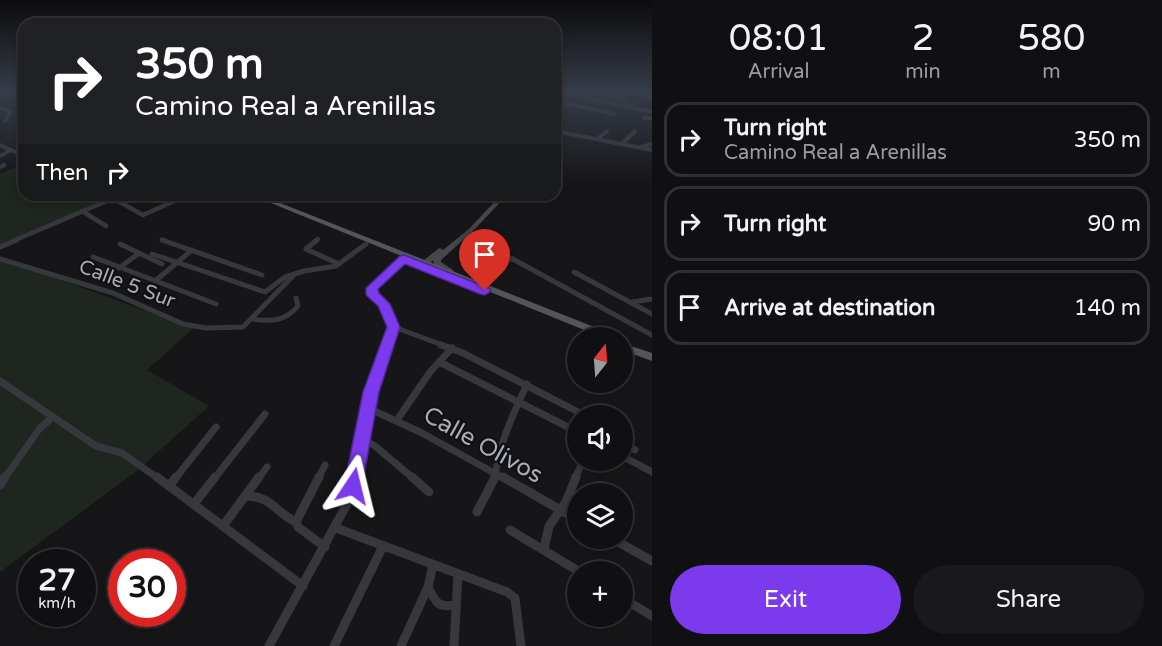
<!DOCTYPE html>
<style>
body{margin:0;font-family:"Varela Round",sans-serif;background:#19191b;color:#f1f3f6;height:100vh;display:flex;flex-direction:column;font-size:22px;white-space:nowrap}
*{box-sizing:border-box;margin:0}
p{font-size:20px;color:#9c9d9f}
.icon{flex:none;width:33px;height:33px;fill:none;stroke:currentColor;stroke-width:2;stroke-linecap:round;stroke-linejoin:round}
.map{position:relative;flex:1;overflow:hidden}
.details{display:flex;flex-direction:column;background:#101012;width:510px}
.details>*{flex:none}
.hud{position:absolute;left:18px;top:18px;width:543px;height:183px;border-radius:18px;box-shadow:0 3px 9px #0003,0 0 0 2px #303032;background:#202124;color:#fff;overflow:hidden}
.needle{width:39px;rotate:17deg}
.tools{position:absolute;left:567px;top:327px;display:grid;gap:12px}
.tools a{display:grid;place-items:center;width:66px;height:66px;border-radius:50%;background:#101012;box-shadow:0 3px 9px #0003,0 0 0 2px #303032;font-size:30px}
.speed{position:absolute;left:18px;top:549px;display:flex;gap:12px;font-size:30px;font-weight:700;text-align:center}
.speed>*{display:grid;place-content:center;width:78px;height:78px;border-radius:50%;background:#101012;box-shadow:0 3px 9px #0003,0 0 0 2px #303032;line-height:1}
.speed small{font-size:15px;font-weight:400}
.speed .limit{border:9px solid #d22;background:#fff;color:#111}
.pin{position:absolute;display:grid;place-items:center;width:51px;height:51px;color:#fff;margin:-62px -26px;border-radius:50% 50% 50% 0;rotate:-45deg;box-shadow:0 0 6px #0007}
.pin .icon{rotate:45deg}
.me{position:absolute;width:66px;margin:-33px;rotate:10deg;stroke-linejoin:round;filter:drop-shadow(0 0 4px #0008)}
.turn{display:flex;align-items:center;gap:21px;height:126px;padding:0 18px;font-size:27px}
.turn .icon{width:78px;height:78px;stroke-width:2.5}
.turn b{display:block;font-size:42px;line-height:51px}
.then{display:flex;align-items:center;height:57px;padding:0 18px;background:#0003;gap:12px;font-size:22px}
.eta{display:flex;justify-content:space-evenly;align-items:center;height:102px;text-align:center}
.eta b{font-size:36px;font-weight:600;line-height:42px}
.primary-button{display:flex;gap:12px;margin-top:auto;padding:12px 18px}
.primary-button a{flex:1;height:69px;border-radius:36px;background:#7c3aed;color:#fff;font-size:24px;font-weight:600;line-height:69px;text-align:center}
.primary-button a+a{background:#19191b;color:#f1f3f6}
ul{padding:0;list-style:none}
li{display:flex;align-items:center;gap:18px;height:75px;margin:0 12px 9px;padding:0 6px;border:3px solid #303032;border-radius:18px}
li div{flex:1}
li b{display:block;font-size:22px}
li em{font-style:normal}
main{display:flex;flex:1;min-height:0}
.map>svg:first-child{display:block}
</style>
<main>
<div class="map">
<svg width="652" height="646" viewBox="0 0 652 646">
<rect width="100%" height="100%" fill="#161618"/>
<g fill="#1e261f">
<path d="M24,164V195H100L110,200L0,248V174Z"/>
<path d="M0,258L194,328L147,370L209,406L138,470L0,572Z"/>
</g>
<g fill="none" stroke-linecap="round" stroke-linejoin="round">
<g stroke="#37383d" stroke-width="4">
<path d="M559,92L652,112"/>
<path d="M646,95L652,97"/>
<path d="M612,97L627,101"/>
<path d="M584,98L596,92"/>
<path d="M555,101L615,114"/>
<path d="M0,108L11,112L5,121"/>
<path d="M644,118H652"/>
<path d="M555,131L652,150"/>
<path d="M597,139L607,131"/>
<path d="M622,144L635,131"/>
<path d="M0,145L24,156"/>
<path d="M641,147L652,144"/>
<path d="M0,156L11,150"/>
</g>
<g stroke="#37383d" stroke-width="4.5">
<path d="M0,167L4,165"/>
<path d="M82,211L106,226"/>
<path d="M162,240L166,241"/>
<path d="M13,241L107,201H118L143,215L188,195"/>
<path d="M315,241L318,239"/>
</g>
<g stroke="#37383d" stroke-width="5">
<path d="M162,240L262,275"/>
<path d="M317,240L306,249L339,264"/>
<path d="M120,244L162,264"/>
<path d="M0,247L17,240"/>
<path d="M152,254L265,292L285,277L304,271L336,266L366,244"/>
<path d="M93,257L216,304"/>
<path d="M0,259L113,293L183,324L206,328L243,327L293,276"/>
<path d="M119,268L138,254"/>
<path d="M574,272L652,314"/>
<path d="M155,281L192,250"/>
<path d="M476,288L511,258L652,335"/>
<path d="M632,302L652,299"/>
<path d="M253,319C271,322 286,321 298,306L296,298"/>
<path d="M394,327L445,346"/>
<path d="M387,346L394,327L384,304L373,295L372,288L407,256"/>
</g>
<g stroke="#37383d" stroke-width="7">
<path d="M441,345L463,353L586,416"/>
<path d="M439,362L578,432"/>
<path d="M0,381L96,446L122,453L159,479"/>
<path d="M368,408L422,433L505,479"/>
<path d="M397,420L430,372L452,348"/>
<path d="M362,439L375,446L414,479"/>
<path d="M622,442L635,450"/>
<path d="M622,456L652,472"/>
<path d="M4,479L40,428L53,417"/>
<path d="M175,479L216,427"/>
<path d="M214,479L265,414"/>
<path d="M258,479L267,467"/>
<path d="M318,479L325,465"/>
<path d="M354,479L371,392L388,345"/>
<path d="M495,479C498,445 513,415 527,384"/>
<path d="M575,479L583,460"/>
</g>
<g stroke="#37383d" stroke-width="9">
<path d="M157,477L303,586"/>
<path d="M319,477L296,522L298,527L325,547"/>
<path d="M412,477L429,492"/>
<path d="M503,477L578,520"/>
<path d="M0,485L5,477"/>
<path d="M169,486L176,477"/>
<path d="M245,496C273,496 274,512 296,522"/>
<path d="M194,504L215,477"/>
<path d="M477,512L495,477"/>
<path d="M223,526L259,477"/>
<path d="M336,528L507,592L515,598L521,646"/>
<path d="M510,530L580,572"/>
<path d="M611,538L652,561"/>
<path d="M544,549L549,526L566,502L576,477"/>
<path d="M428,587C436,603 438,608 456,605"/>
<path d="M622,598L652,616"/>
<path d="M269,646L347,504L355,477"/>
<path d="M334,646L383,546"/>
<path d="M401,646L428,587L433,565"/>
<path d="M454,646L458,574"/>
</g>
<g fill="#45474d" fill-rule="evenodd">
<path d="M560,92L555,96V92Z"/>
<path d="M501,195H507L473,231L441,260V262L453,270L454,272L453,274H447L434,265L433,260L425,268H419L418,266L419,264L438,249L440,248L443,250L469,229Z"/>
</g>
<g fill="#53555c" fill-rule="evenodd">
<path d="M251,195H260L617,336L618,338H604Z"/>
<path d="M622,343L652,353V361L622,350Z"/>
</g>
</g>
<linearGradient id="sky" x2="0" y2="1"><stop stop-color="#0c0c0d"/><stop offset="0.5" stop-color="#363c48"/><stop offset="1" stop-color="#363c48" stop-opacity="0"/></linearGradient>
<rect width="652" height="183" fill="url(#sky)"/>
<path fill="#7c3aed" stroke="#51269a" stroke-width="1.5" d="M404,255L489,288L491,291L485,295L480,294L405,264L378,289L379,293L390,304L400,327L379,392L362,486L360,492L353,494L347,492L344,486L363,392L387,327L378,306L366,295V288L400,256Z"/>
<g text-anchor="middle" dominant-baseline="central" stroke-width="4.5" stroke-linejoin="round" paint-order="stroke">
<g font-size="20" fill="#a8adb8" stroke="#111113">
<text transform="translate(127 284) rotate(21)">Calle 5 Sur</text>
</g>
<g font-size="24" fill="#a8adb8" stroke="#111113">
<text transform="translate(483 445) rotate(29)">Calle Olivos</text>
</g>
</g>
</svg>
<div class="tools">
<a><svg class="needle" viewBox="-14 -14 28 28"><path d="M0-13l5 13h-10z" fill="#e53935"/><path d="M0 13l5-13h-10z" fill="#9c9d9f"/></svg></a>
<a><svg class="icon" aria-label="sound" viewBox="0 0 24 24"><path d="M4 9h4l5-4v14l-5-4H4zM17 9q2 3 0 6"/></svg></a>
<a><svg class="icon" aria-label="layers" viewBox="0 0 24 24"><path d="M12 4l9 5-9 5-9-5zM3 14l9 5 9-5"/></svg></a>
<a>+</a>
</div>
<div class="speed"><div>27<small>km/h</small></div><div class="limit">30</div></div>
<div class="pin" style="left:485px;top:291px;background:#d93025"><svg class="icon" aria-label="arrive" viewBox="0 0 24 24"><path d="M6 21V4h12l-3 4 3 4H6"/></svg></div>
<svg class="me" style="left:353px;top:486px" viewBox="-20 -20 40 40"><path d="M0-17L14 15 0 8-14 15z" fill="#7c3aed" stroke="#fff" stroke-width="4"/></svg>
<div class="hud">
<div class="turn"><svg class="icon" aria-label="right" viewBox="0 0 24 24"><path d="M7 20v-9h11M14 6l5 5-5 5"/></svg><div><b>350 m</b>Camino Real a Arenillas</div></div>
<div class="then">Then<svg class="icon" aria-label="right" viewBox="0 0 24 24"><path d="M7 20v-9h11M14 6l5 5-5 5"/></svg></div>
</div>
</div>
<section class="details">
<div class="eta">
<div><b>08:01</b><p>Arrival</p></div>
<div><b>2</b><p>min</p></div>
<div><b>580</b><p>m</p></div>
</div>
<ul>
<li><svg class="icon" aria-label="right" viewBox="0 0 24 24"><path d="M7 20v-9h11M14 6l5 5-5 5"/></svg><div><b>Turn right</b><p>Camino Real a Arenillas</p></div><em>350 m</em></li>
<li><svg class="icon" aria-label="right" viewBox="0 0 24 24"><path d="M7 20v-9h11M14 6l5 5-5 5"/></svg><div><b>Turn right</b></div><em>90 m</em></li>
<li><svg class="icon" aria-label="arrive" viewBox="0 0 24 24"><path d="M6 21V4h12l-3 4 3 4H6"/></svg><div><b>Arrive at destination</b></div><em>140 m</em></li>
</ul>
<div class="primary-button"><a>Exit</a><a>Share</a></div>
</section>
</main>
